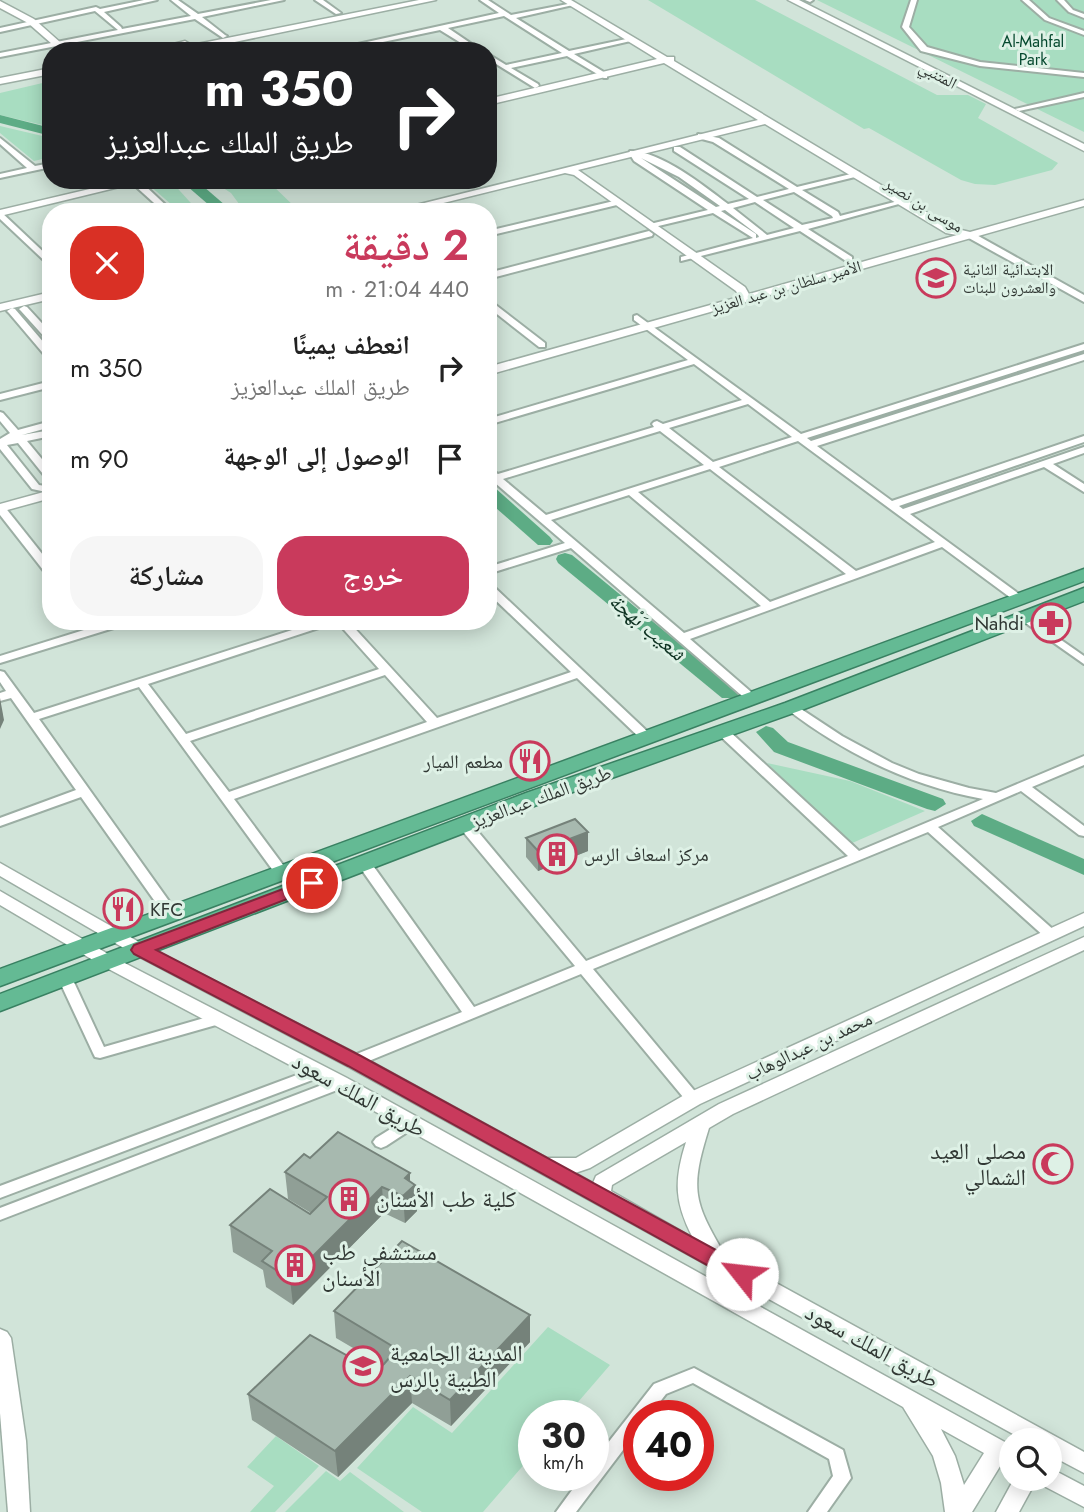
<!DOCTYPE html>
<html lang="ar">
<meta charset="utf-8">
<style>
body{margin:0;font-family:Jost,"Noto Naskh Arabic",sans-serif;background:#f6f6f6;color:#222;direction:rtl;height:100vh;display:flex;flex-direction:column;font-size:26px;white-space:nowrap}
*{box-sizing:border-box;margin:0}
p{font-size:23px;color:#767676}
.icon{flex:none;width:38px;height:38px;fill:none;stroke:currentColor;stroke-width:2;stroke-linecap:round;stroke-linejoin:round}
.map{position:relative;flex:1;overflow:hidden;direction:ltr}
.drawer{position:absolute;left:42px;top:203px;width:455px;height:427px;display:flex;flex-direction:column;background:#fff;border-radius:28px;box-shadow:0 4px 18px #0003;direction:rtl}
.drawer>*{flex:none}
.hud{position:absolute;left:42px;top:42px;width:455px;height:147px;border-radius:28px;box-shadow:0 4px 18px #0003;direction:rtl;background:#202124;color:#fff;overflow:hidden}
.controls{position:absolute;left:999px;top:1428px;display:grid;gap:14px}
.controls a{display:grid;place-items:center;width:63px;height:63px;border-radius:50%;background:#fff;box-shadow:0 4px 18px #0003;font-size:35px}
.speed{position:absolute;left:518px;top:1400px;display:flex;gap:14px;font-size:35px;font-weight:700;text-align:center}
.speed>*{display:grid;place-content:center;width:91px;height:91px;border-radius:50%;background:#fff;box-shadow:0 4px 18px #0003;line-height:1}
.speed small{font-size:18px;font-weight:400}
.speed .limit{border:10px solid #d22;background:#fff;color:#111}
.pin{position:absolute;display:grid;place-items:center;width:60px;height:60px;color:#fff;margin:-30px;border:4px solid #fff;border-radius:50%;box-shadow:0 2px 7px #0007}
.me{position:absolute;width:77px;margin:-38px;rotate:299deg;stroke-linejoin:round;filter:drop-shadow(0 0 5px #0008)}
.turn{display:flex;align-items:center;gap:24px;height:147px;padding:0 28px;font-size:32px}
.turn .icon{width:91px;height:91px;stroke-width:2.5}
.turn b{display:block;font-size:49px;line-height:60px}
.round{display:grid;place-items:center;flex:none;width:74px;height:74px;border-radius:28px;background:#f6f6f6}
.summary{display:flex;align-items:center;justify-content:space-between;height:119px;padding:0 28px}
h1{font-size:42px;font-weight:600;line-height:52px;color:#c93a5c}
.action{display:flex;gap:14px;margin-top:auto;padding:14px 28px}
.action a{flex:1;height:80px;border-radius:28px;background:#c93a5c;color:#fff;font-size:28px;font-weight:600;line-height:80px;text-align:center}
.action a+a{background:#f6f6f6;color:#222}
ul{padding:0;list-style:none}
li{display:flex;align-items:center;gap:21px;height:91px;padding:0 28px}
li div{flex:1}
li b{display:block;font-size:26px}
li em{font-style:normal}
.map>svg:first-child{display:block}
</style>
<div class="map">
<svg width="1084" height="1512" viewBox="0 0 1084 1512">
<rect width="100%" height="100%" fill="#d1e4d9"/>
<g fill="#a8ddc1">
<path d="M648,0H755L937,95H968L986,104L978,118L1058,163L1052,170L995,185L975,184L961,180L869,128L864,129Z"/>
<path d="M817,0H1084V132Z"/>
<path d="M51,81V127L0,115V93Z"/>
<path d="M0,126L51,138V157L34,161L0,133Z"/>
<path d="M156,180H170L199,212H180L149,185Z"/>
<path d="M211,180H267L300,212H245L231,193Z"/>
<path d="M767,763L850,781L925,811L850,844Z"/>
<path d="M548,1327L610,1365L566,1416H534V1453L483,1512H422L357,1468L413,1407L452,1433Z"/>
<path d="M276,1436L319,1466L275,1512H250L274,1486L247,1467Z"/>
<path d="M326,1471L340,1481L350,1472L404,1512H285Z"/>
</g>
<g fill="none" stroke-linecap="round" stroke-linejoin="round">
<g fill="#5dac85" fill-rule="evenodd">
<path d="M0,115L51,128V136L0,123Z"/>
<path d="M180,180H196L233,212H217Z"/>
<path d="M488,486L494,487L550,537L553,541L550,545H538L488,501Z"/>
<path d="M565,553L572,555L736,690L739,694L736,698H722L558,563L556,559L558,555Z"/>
<path d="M766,726L773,728L788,742L943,799L946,804L935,811L927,809L774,752L756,732Z"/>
<path d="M982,814L1084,859V875L974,826L971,821Z"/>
</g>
<g stroke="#9caea4" stroke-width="4">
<g id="minor">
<path d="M144,0H157L104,12L121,27L122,29L191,16L171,0H178L198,14L271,0H284L202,17L225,35L227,36L223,38L195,19L0,57V53L118,30L95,11L0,32V28L96,7L100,9Z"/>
<path d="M315,0H323L341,13L336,14Z"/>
<path d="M480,0H488L511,15L573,3V5L516,18L569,51L631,38L635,40L574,54L607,74V78H604L567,56L511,68L538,84L539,86L535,88L488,59V54L506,65L562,53L504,16L448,28L482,51H474L440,30L340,51H326L499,13Z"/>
<path d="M805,0H813L810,2Z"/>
<path d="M911,0H917L909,27L927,47L980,62L1084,73V77L980,66L921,51L902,27Z"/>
<path d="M1022,0H1029L1049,18L1084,31V35L1045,20Z"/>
<path d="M1057,0H1064L1073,10L1084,14V18L1069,12Z"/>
<path d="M222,40H225L238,51H230L219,44L218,42Z"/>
<path d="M1084,93V97L1019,111L1015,109Z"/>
<path d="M698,134L719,138L797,187L859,172V176L802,190L838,212L840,216L902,200L906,202L808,229L852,257V261H846L800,231L681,261V257L753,238L713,213L650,228V224L708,210L634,161L629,153L630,151C661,151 704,186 728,204L749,199L674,151V147H680L757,197L789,189L713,142L698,138ZM641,158L679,177L720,206L716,207ZM794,192L832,216L833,218L802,225L763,200ZM755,202L794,228L767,235L733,208ZM725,210L758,235L759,237L756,238V234L721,211Z"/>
<path d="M0,138L35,166L51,163V167L0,178V174L27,168L0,144Z"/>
<path d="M133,180H139L173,212H164L133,184Z"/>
<path d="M618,200L622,202L621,204L488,236V231Z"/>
<path d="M0,211L51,259V267L0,219Z"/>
<path d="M649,231L653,234L652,236L488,279V273Z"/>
<path d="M967,233H973L1084,295V302L967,237Z"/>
<path d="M488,299L545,343V347H539L488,307Z"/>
<path d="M24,306L27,307L51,333V342L48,341L21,311L19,309Z"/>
<path d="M12,308L15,309L51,351V360L48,359L9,313L7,311Z"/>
<path d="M637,315L801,434L1084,344V350L807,438L811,441L1084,354V360L817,446L892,501L1084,436V442L899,506L903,509L1084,447V453L1053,464L1084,484V492L1044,467L910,514L1023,597L1025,599L1023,601H1015L942,547L690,639L758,698L752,702L748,701L571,548L488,574V567L565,543L494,482L488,481V468L498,474L654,427L652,424L654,422L657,421L663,424L742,400L694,364L488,425V419L688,360L634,320V316ZM748,404L792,437L713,462L669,428ZM660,431L704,465L546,515L503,479ZM798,441L935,542L856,571L719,467ZM710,469L846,574L770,602L638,492ZM629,495L761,606L684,633L551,520Z"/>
<path d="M51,381V387L0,400V394Z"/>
<path d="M0,412L3,413L18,430L51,421V427L22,435L51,430V436L27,441L51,470V480L47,479L18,443L7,445L39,485L51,487V493L32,489L0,449V439L10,433L0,421Z"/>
<path d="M0,505L4,506L51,565V576L47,575L0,515Z"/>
<path d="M488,584L492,585L650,734L652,737L650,740H642L577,678L234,799L289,873L282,877L277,876L139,687L39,719L176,911L178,914L176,917H166L81,797L0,826V818L76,790L11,698L0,701V693L6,691L0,682V671L4,672L34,713L320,621H348L437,718L571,672L488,593ZM337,622L379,669L186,734L148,684ZM385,675L427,722L229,792L190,741Z"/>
<path d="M1024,614L1084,656V664L1020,619L1018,617L1020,615Z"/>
<path d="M113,621H131L130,623L0,663V656Z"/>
<path d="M792,703L842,736L892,763L919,774L969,788L996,793L1084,756V765L1032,787L1084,826V836L1079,835L1021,791L938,827L1056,932L1058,935L1056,938H1046L928,832L593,969L698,1095L700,1099L698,1103L693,1104L688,1103L581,974L359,1065L354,1066L349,1065L347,1061L349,1057L462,1012L359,866L357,863L359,860H369L474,1007L575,966L460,828L459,825L460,822H470L586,961L848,856L718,734L716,731L718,728H726L859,851L983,799C911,786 846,754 788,710L786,707L788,704Z"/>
<path d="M65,973L70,975L72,978L104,1047L218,1014L223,1015L225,1019L223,1023L100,1058L95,1057L93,1053L58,978L60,975Z"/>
<path d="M318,1067L323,1068L325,1072L323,1076L0,1198V1186Z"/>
<path d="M340,1078L345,1079L347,1083L345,1087L0,1220V1208Z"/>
<path d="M410,1117L415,1119L417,1123L415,1127L386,1146L381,1148L376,1146L373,1142L376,1138Z"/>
<path d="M694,1368L843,1450L851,1478L827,1512H808L833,1476L829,1459L693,1383L666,1394L649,1416H639V1429L576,1512H556L583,1475H593V1462L654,1384Z"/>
</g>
</g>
<g stroke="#9caea4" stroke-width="3">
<g id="tertiary">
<path d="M419,0H436L192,51H146L185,41L190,44L187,46Z"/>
<path d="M561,0H571L667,57H674V61L953,228L970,232L1084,200V206L488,375V367L739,297L736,291L574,175L565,173L407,212H388L758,120L664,63L488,105V99L657,59ZM765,124L946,233L957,235L749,294L745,287L578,170Z"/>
<path d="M788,0H799L1084,144V151Z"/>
<path d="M0,1L34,19L70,51H60L28,23L0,8Z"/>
<path d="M51,68V74L0,84V78Z"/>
<path d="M128,180H148L0,216V210Z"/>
<path d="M51,292V299L0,311V304Z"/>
<path d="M51,490V498L0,512V504Z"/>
<path d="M0,863L146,946L361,1056L547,1158H576L686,1094L1084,913V926L700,1104L590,1168L575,1173L593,1183L596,1176L719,1104L1084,937V950L733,1114L709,1128C690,1189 693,1201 725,1255L1084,1452V1473L1050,1455V1440H1024L347,1066L134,954L0,876ZM686,1142C674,1180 674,1202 693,1238L611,1191L612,1185Z"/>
<path d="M0,891L115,958L347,1078L1012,1446V1466L1002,1463L972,1512H945L941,1483L933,1456L903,1407L333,1088L103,966L0,905ZM941,1429L984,1453L964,1485L955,1456Z"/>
<path d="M0,1329L7,1332L11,1338L26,1441L30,1512H8L0,1413Z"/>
<path d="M1050,1468L1084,1486V1507L1042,1485L1039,1479H1050Z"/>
<path d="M1014,1479H1037L1019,1512H996Z"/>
</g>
</g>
<g stroke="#398162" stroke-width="3">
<g id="trunk">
<path d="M1084,569V581L0,986V969Z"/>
<path d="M1084,588V601L799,711L542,803L0,1011V994L526,793L785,703Z"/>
</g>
</g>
<use href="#minor" fill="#fff" fill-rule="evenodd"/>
<use href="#tertiary" fill="#fff" fill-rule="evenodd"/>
<use href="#trunk" fill="#64ba94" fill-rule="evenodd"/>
</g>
<g fill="#909f96">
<path d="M526,838L588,851L538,871L526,857Z"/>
<path d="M310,1158L410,1181L415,1185L417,1211L405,1223L384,1213L293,1305L266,1287L263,1270L233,1252L230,1225L310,1214L311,1213L288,1199L285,1172Z"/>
<path d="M334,1311L530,1315V1342L451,1426L412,1403L338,1477L252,1420L248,1394L375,1371L382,1365L336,1338Z"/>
</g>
<g fill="#75827a">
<path d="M0,698L4,720L0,729Z"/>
<path d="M588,832V851L538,871V851Z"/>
<path d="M410,1173V1189L415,1185L417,1211L405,1223L403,1196L405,1178Z"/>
<path d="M382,1187L384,1213L293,1305L290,1279Z"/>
<path d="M530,1315V1342L451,1426L450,1400Z"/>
<path d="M410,1376L412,1403L338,1477L335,1451Z"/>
</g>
<g fill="#a7b9af" stroke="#75827a" stroke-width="2">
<path d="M575,819L588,832L538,851L526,838Z"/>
<path d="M338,1132L410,1173L405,1178L415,1185L403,1196L382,1187L290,1279L262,1261L272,1251L230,1225L270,1189L310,1214L327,1197L285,1172L304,1154L310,1158Z"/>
<path d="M402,1241L530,1315L450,1400L410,1376L335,1451L248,1394L310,1335L375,1371L384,1364L397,1349L334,1311Z"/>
</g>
<path fill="#c93a5c" stroke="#83263c" stroke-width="2" d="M312,878L321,883L318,887L156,950L361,1056L749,1268L752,1274L749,1280H734L348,1066L134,954L131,950L134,945Z"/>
<defs>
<g id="school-ring" transform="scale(2.0125)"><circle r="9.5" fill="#def1e6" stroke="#c93a5c" stroke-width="1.5"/><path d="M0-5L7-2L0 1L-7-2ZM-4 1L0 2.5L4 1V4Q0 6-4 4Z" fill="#c93a5c"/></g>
<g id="pharmacy-ring" transform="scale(2.0125)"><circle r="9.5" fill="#def1e6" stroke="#c93a5c" stroke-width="1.5"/><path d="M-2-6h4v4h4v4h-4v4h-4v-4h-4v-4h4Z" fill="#c93a5c"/></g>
<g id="restaurant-ring" transform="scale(2.0125)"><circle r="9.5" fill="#def1e6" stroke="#c93a5c" stroke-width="1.5"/><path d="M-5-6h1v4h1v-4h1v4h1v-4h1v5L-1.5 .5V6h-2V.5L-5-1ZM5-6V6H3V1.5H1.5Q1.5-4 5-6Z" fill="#c93a5c"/></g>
<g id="building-ring" transform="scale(2.0125)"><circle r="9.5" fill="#def1e6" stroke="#c93a5c" stroke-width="1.5"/><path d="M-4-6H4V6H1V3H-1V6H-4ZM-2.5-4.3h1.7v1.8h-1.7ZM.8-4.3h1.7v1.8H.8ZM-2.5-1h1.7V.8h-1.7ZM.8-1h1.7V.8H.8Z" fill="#c93a5c"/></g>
<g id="mosque-ring" transform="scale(2.0125)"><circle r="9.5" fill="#def1e6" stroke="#c93a5c" stroke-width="1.5"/><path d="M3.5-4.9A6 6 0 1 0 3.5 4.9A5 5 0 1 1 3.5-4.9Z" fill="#c93a5c"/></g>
<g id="university-ring" transform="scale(2.0125)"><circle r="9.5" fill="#def1e6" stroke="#c93a5c" stroke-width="1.5"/><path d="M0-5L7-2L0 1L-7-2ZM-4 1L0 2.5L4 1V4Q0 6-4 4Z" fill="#c93a5c"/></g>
</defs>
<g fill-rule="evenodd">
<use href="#school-ring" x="936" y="278"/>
<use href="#pharmacy-ring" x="1051" y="623"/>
<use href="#restaurant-ring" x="530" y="761"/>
<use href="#building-ring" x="557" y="854"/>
<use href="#restaurant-ring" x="123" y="909"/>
<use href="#mosque-ring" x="1053" y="1164"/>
<use href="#building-ring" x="349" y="1199"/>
<use href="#building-ring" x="295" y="1265"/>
<use href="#university-ring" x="363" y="1366"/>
</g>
<g text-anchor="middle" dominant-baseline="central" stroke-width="6" stroke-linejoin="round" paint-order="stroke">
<g font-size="16" fill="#06492f" stroke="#def1e6">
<text x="1033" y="41">Al-Mahfal<tspan x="1033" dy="18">Park</tspan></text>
</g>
<g font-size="16" fill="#313834" stroke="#def1e6">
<text transform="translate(938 75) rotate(28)">المتنبي</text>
<text transform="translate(924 205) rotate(32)">موسى بن نصير</text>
<text transform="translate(786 287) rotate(-16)">الأمير سلطان بن عبد العزيز</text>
</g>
<g font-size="16" fill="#313834" stroke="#def1e6" text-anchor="start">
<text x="963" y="269">الابتدائية الثانية<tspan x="963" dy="18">والعشرون للبنات</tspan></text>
</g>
<g font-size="19" fill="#313834" stroke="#def1e6" text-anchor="end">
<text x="1024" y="623">Nahdi</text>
<text x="503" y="761">مطعم الميار</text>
<text x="584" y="854" text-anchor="start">مركز اسعاف الرس</text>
<text x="150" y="909" text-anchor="start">KFC</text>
</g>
<g font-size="19" fill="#313834" stroke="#def1e6">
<text transform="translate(541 797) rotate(-20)">طريق الملك عبدالعزيز</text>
<text transform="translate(809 1046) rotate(-25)">محمد بن عبدالوهاب</text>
</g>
<g font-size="21" font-style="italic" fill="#0e3222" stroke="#def1e6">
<text transform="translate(647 627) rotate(40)">شعيب بَهْجة</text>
</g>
<g font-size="23" fill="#313834" stroke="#def1e6">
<text transform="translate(359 1095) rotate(29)">طريق الملك سعود</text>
<text transform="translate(872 1346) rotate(29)">طريق الملك سعود</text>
</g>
<g font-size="23" fill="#313834" stroke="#def1e6" text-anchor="start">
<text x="1026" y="1151" text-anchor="end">مصلى العيد<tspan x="1026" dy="26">الشمالي</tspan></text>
<text x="376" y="1199">كلية طب الأسنان</text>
<text x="322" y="1252">مستشفى طب<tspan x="322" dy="26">الأسنان</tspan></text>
<text x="390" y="1353">المدينة الجامعية<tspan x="390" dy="26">الطبية بالرس</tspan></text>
</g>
</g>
</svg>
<div class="controls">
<a><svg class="icon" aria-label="search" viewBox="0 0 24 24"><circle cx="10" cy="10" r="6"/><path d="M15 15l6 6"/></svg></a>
</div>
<div class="speed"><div>30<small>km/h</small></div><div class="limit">40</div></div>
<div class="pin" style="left:312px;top:883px;background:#d93025"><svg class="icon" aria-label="arrive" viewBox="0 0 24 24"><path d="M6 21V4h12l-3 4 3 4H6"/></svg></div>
<svg class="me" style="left:742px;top:1274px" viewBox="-20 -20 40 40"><circle r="19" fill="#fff"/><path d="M0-13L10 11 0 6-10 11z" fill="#c93a5c"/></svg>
<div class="hud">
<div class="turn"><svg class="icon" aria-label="right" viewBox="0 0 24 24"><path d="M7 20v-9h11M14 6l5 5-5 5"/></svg><div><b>350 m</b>طريق الملك عبدالعزيز</div></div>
</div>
<section class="drawer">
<div class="summary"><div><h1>2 دقيقة</h1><p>440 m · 21:04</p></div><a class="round" style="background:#d93025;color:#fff"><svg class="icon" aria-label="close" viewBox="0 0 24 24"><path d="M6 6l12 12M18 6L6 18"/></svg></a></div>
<ul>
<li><svg class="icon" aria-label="right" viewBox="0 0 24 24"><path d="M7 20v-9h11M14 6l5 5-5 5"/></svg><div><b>انعطف يمينًا</b><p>طريق الملك عبدالعزيز</p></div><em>350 m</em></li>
<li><svg class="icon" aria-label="arrive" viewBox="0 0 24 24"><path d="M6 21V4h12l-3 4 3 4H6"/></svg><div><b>الوصول إلى الوجهة</b></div><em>90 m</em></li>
</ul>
<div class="action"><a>خروج</a><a>مشاركة</a></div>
</section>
</div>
